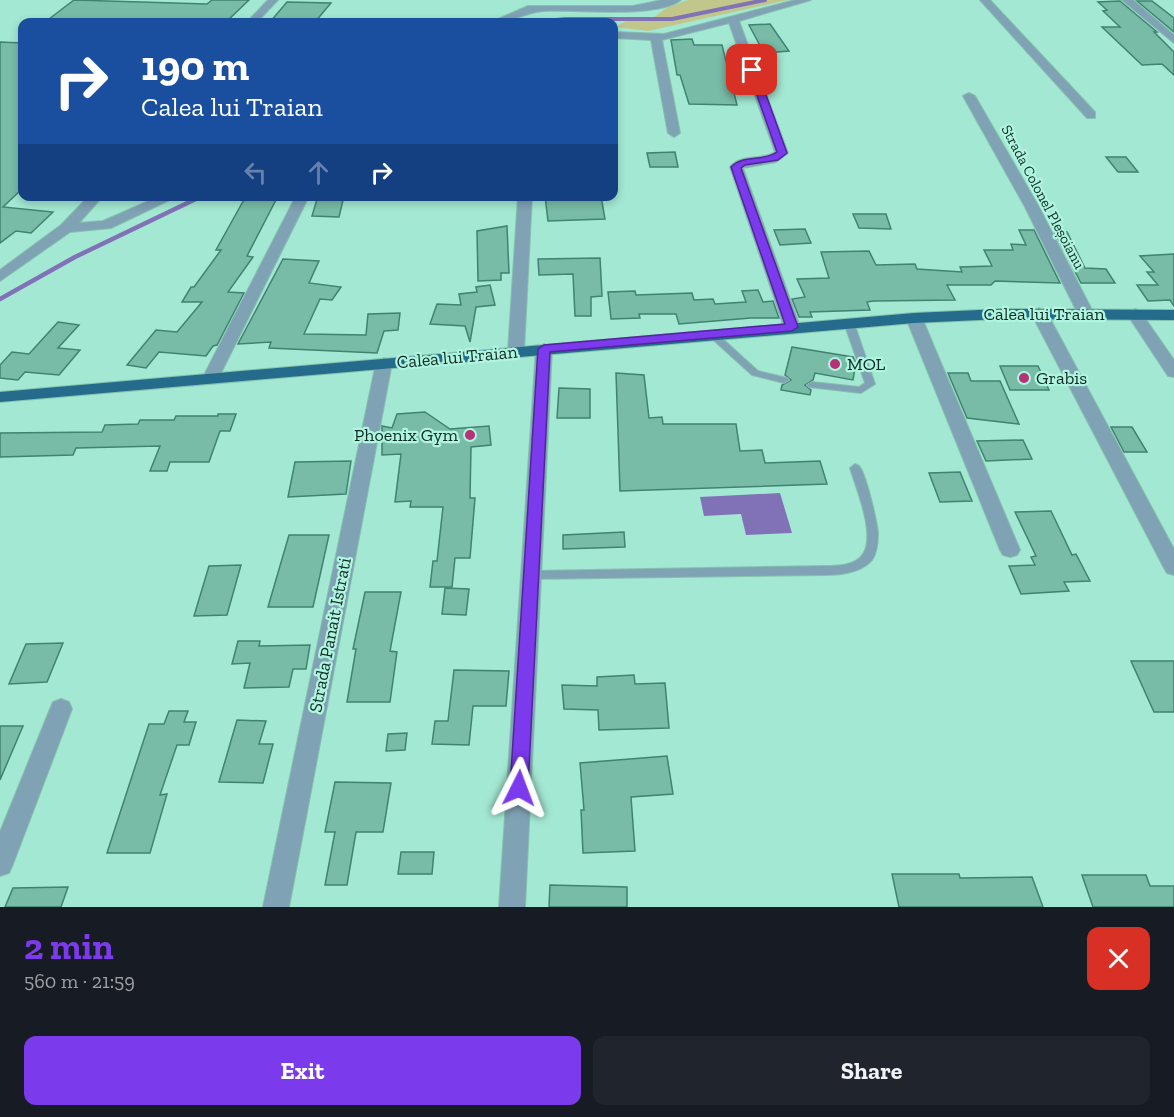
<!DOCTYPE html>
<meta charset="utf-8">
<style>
body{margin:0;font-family:"Zilla Slab",serif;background:#20242c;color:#f1f3f6;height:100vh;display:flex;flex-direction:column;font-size:22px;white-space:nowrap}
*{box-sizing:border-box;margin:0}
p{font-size:20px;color:#9ea1a6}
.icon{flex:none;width:33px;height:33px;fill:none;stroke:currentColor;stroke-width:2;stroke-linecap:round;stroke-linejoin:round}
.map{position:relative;height:907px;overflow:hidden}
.side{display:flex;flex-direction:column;background:#171b24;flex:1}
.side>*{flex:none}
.hud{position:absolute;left:18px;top:18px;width:600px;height:183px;border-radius:12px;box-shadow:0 3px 9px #0003;background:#1a4fa0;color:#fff;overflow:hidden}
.pin{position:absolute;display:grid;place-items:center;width:51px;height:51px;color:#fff;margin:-26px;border-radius:12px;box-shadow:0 3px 9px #0006}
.me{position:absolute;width:66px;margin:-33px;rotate:3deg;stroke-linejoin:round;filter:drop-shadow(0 0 4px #0008)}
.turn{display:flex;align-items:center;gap:21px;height:126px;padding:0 24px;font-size:27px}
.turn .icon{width:78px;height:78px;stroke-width:2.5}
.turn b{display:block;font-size:42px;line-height:51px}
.lanes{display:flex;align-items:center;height:57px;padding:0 24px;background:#0003;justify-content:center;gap:30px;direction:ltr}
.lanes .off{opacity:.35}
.round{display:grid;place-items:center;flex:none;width:63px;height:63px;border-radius:12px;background:#20242c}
.summary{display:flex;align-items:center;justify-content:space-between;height:102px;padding:0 24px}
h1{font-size:36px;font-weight:800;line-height:45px;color:#7c3aed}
.cta{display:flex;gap:12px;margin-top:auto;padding:12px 24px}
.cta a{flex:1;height:69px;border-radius:12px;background:#7c3aed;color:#fff;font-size:24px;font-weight:800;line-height:69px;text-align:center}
.cta a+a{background:#20242c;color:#f1f3f6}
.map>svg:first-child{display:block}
</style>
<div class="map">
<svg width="1174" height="907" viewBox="0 0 1174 907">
<rect width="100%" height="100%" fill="#a3e8d2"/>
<path fill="#c1c78b" d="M688,0H788L648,31L616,27L627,20L652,19L666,8Z"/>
<path fill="#8172b7" d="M780,493L792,533L746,535L741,514L704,516L700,497Z"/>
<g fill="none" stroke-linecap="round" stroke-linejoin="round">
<path stroke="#8172b7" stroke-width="4" d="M539,22L565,19H672L765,0"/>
<path stroke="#8172b7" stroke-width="4.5" d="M0,299L75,257L202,196"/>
</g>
<g fill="#78bca7" stroke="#3f8370" stroke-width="1.5">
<path d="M74,0L207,4L212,0H249L226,22H115L49,19Z"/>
<path d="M1120,1L1157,32H1154L1174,52V75L1162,64L1142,65L1102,27H1120L1103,11L1107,10L1098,2Z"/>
<path d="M1137,1H1152L1174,18V32Z"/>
<path d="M287,2L331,3L315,22H270Z"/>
<path d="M770,24L789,51L764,53L749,25Z"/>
<path d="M692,39L694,45H722L737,105L689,104L680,75H677L671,40Z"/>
<path d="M0,42L22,43V189L3,207L53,212L31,233L16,231L0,243Z"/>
<path d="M675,152L678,167H650L647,153Z"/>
<path d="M1106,157H1126L1138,172H1118Z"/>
<path d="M246,196H278L247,256L253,257L228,292L244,293L217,345L213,346L206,356L159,352L146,368L127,365L156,330L177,332L202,302H182L191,287H194L221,250H216Z"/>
<path d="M318,196H344L339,217L312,216Z"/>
<path d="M545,196H601L605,219L548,221Z"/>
<path d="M853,214H886L891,229L859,228Z"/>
<path d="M507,226L509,273H501V280L478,281L477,231Z"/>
<path d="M805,229L811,243L780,245L774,230Z"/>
<path d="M1019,230H1034L1060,283L995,281L991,285H947L955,300L873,301L867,302L870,310L810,312L812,317H799L792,299L805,297L797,279L829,278L821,252L869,251L876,265L915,264L917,269L962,272L960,267L992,266L984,250H1013L1011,244L1026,245Z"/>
<path d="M1054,231L1067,232L1085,268L1106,269L1115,283H1081Z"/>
<path d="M1174,254V306L1170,300L1148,301L1137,285H1158L1147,272H1154L1140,256Z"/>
<path d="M600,258L602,296L591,297V316H575L573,274L539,275L538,259Z"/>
<path d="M283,259L319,261L309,283L341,287L332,300L320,299L304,334L366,335L368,314L400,313L398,330L384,331L377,353L269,348L271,342L238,344Z"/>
<path d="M490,285L495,305L476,307L470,342L465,326L430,324L437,304L461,305L459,294L477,292L476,287Z"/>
<path d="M758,290L763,302L773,301L779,318H751L679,324L676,314H639L640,318L611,319L608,292L635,291L636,295L692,293L694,300L713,299L715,304L746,302L742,291Z"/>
<path d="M58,322L79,325L58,348L80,350L59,375L25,372L18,380L0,378V365L12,352L29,354Z"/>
<path d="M792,347L853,357L856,363L853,380L815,373L813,380L805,385L811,390L810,395L781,390L782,385L791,380L785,375Z"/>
<path d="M1000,366H1038L1049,390H1010Z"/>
<path d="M616,373L644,375L649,418L662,417L663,424H736L740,451L762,450L765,463L820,461L827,484L620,491Z"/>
<path d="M948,373H968L971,381H1000L1019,424L967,418Z"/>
<path d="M559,388L590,389V418H557Z"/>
<path d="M425,412L450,429L489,426L491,445L471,447L470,498H475L470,558H455L452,587H430L433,561H437L443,507H410L411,501L395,502L401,454L382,455V426L392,428L397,414Z"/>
<path d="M218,414H236L230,431H220L209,462H170L167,471H150L160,446L76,448L73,455L0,457V433L102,432L105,425L138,424L140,420H174L176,416H218Z"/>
<path d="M1111,427H1132L1147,452H1124Z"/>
<path d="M1023,440L1032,459L986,461L977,441Z"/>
<path d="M351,461L346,494L288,497L295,462Z"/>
<path d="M960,472L972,501L940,502L929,473Z"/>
<path d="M1051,511L1072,555L1076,554L1090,581L1064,582L1069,591L1021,594L1009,566L1035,565L1031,557L1036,556L1015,512Z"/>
<path d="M624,532L625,547L563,549V535Z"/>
<path d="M289,535H329L313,607H268Z"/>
<path d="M241,565L227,615L194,616L209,566Z"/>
<path d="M445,588L469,589L466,615L442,614Z"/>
<path d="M365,592H401L390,651L397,652L390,702H347L356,649H353Z"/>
<path d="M238,641H260L259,646L310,645L306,669H293L289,687L244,688L250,663L232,664Z"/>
<path d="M63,643L47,682L9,684L26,644Z"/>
<path d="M1131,661H1174V712H1154Z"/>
<path d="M454,670L509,671L506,706H473L469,745L432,744L435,721H448Z"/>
<path d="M634,675L635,684L665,683L669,728L599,730L598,710L564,709L562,685L597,686V677Z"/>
<path d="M169,711H188L184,722H196L189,745H177L160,795L167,794L150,853H107L149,724H164Z"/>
<path d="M237,720L266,721L259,744H273L263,783L219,782Z"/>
<path d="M0,726H23L0,780Z"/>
<path d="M407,733L405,750L386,751L388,734Z"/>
<path d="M667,756L673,794L631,797L635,851L583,853L581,810H584L580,763Z"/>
<path d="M335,782L391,783L383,832H356L347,885H325L335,832H325Z"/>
<path d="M401,852H434L432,874H398Z"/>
<path d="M892,874H959L960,878L1032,877L1043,907H899Z"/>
<path d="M1082,875H1146L1150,886H1174V907H1093Z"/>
<path d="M550,885L627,887V907H549Z"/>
<path d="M68,887L61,907H5L13,888Z"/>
</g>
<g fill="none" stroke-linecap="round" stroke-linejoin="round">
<g stroke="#85c2af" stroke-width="2">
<g id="service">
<path d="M849,320L854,323L875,384L861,393L809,387L807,385L812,382L859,387L865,383L844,323Z"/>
<path d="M712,331L715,332L758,371L787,378L789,380L784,383L752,375L709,336L707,334Z"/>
<path d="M855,464C856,465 858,465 859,466C866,473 877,522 878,533C878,542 877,553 872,560C861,573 839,575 824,575L531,579L527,578L525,575L527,572L531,571L824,566C837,566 855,566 863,554C876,535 856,488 850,468Z"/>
</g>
</g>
<g stroke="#85c2af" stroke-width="2">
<g id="minor">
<path d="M268,0H278L257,22H247Z"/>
<path d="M662,0H681C656,19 577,9 544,11C526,12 509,24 491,22L528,6H633Z"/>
<path d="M795,0H811L739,21L788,153L776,162L743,168L800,327L792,332L784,327L730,167C742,153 761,161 775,152L729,23L662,40L680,133L674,137L668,133L651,40L614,38V32L664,34Z"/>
<path d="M980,0H990L1095,112V118H1087Z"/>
<path d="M1122,0H1133L1174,35V43Z"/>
<path d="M969,93L975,96L1039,207L1094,314L1091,317L1086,319L1078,314L1025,207L963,96Z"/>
<path d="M89,196H103L79,223L103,221L160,196H178L111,228L70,232L0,281V270L61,225Z"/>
<path d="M296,196H309L218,379L210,384L204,383L202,379Z"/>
<path d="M518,196H532L524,351L516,356L508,351Z"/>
<path d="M1039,308L1047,313L1174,549V575L1167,573L1164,568L1031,313Z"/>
<path d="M1135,309L1140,311L1174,360V377L1168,376L1127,314Z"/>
<path d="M914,313L922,318L1020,550L1017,555L1010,557L1003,555L1000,550L906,318Z"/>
<path d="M544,344L552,349L525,907H499L536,349Z"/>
<path d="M384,358L392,363L289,907H263L376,363Z"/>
<path d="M61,699L69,702L72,709L13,864L9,873L0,876V832L50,709L53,702Z"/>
</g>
</g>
<g stroke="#85c2af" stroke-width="2">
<path id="trunk" d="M1001,309L1174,310V320L1001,319L914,323L0,402V392L914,313Z"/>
</g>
<use href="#service" fill="#80a2b5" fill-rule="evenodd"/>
<use href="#minor" fill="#80a2b5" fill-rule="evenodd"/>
<use href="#trunk" fill="#246b8c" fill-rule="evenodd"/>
</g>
<path fill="#7c3aed" stroke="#51269a" stroke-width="1.5" d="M752,68L757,70L787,153L778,160L745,165L741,168L798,327L792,331L550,352L528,788L526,794L519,797L513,794L510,788L538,349L544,345L785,324L731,167C744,154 763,162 777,152L748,70Z"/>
<g fill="#b63177" stroke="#b0f5df" stroke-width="2">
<circle cx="835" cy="364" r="6"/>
<circle cx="1024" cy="378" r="6"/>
<circle cx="470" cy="435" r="6"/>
</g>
<g text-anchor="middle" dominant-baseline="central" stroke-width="4.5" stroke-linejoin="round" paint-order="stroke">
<g font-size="15" fill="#0e2b23" stroke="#b0f5df">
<text transform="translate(1043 197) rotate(62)">Strada Colonel Pleșoianu</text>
</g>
<g font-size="18" fill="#0e2b23" stroke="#b0f5df">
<text x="1044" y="314">Calea lui Traian</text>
<text transform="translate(457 357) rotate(-5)">Calea lui Traian</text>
<text transform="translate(330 635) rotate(-79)">Strada Panait Istrati</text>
</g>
<g font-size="18" fill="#0e2b23" stroke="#b0f5df" text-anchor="start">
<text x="847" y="364">MOL</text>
<text x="1036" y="378">Grabis</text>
<text x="458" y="435" text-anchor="end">Phoenix Gym</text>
</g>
</g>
</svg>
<div class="pin" style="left:752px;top:70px;background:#d93025"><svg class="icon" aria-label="arrive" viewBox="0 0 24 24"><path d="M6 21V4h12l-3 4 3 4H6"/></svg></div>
<svg class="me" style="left:519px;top:788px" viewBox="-20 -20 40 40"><path d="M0-17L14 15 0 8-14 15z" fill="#7c3aed" stroke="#fff" stroke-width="4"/></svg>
<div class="hud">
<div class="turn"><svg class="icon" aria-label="right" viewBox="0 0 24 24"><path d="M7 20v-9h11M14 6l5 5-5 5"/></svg><div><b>190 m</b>Calea lui Traian</div></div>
<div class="lanes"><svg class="icon off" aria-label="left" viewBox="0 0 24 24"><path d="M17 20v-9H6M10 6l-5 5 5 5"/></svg><svg class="icon off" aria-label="ahead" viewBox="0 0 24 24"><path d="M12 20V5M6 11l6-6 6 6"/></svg><svg class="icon" aria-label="right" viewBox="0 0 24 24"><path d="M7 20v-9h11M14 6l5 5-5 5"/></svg></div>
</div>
</div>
<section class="side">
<div class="summary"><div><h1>2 min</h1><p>560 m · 21:59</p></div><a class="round" style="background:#d93025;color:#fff"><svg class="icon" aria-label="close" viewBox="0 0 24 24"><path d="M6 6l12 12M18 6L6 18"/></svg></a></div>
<div class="cta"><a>Exit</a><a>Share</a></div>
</section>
